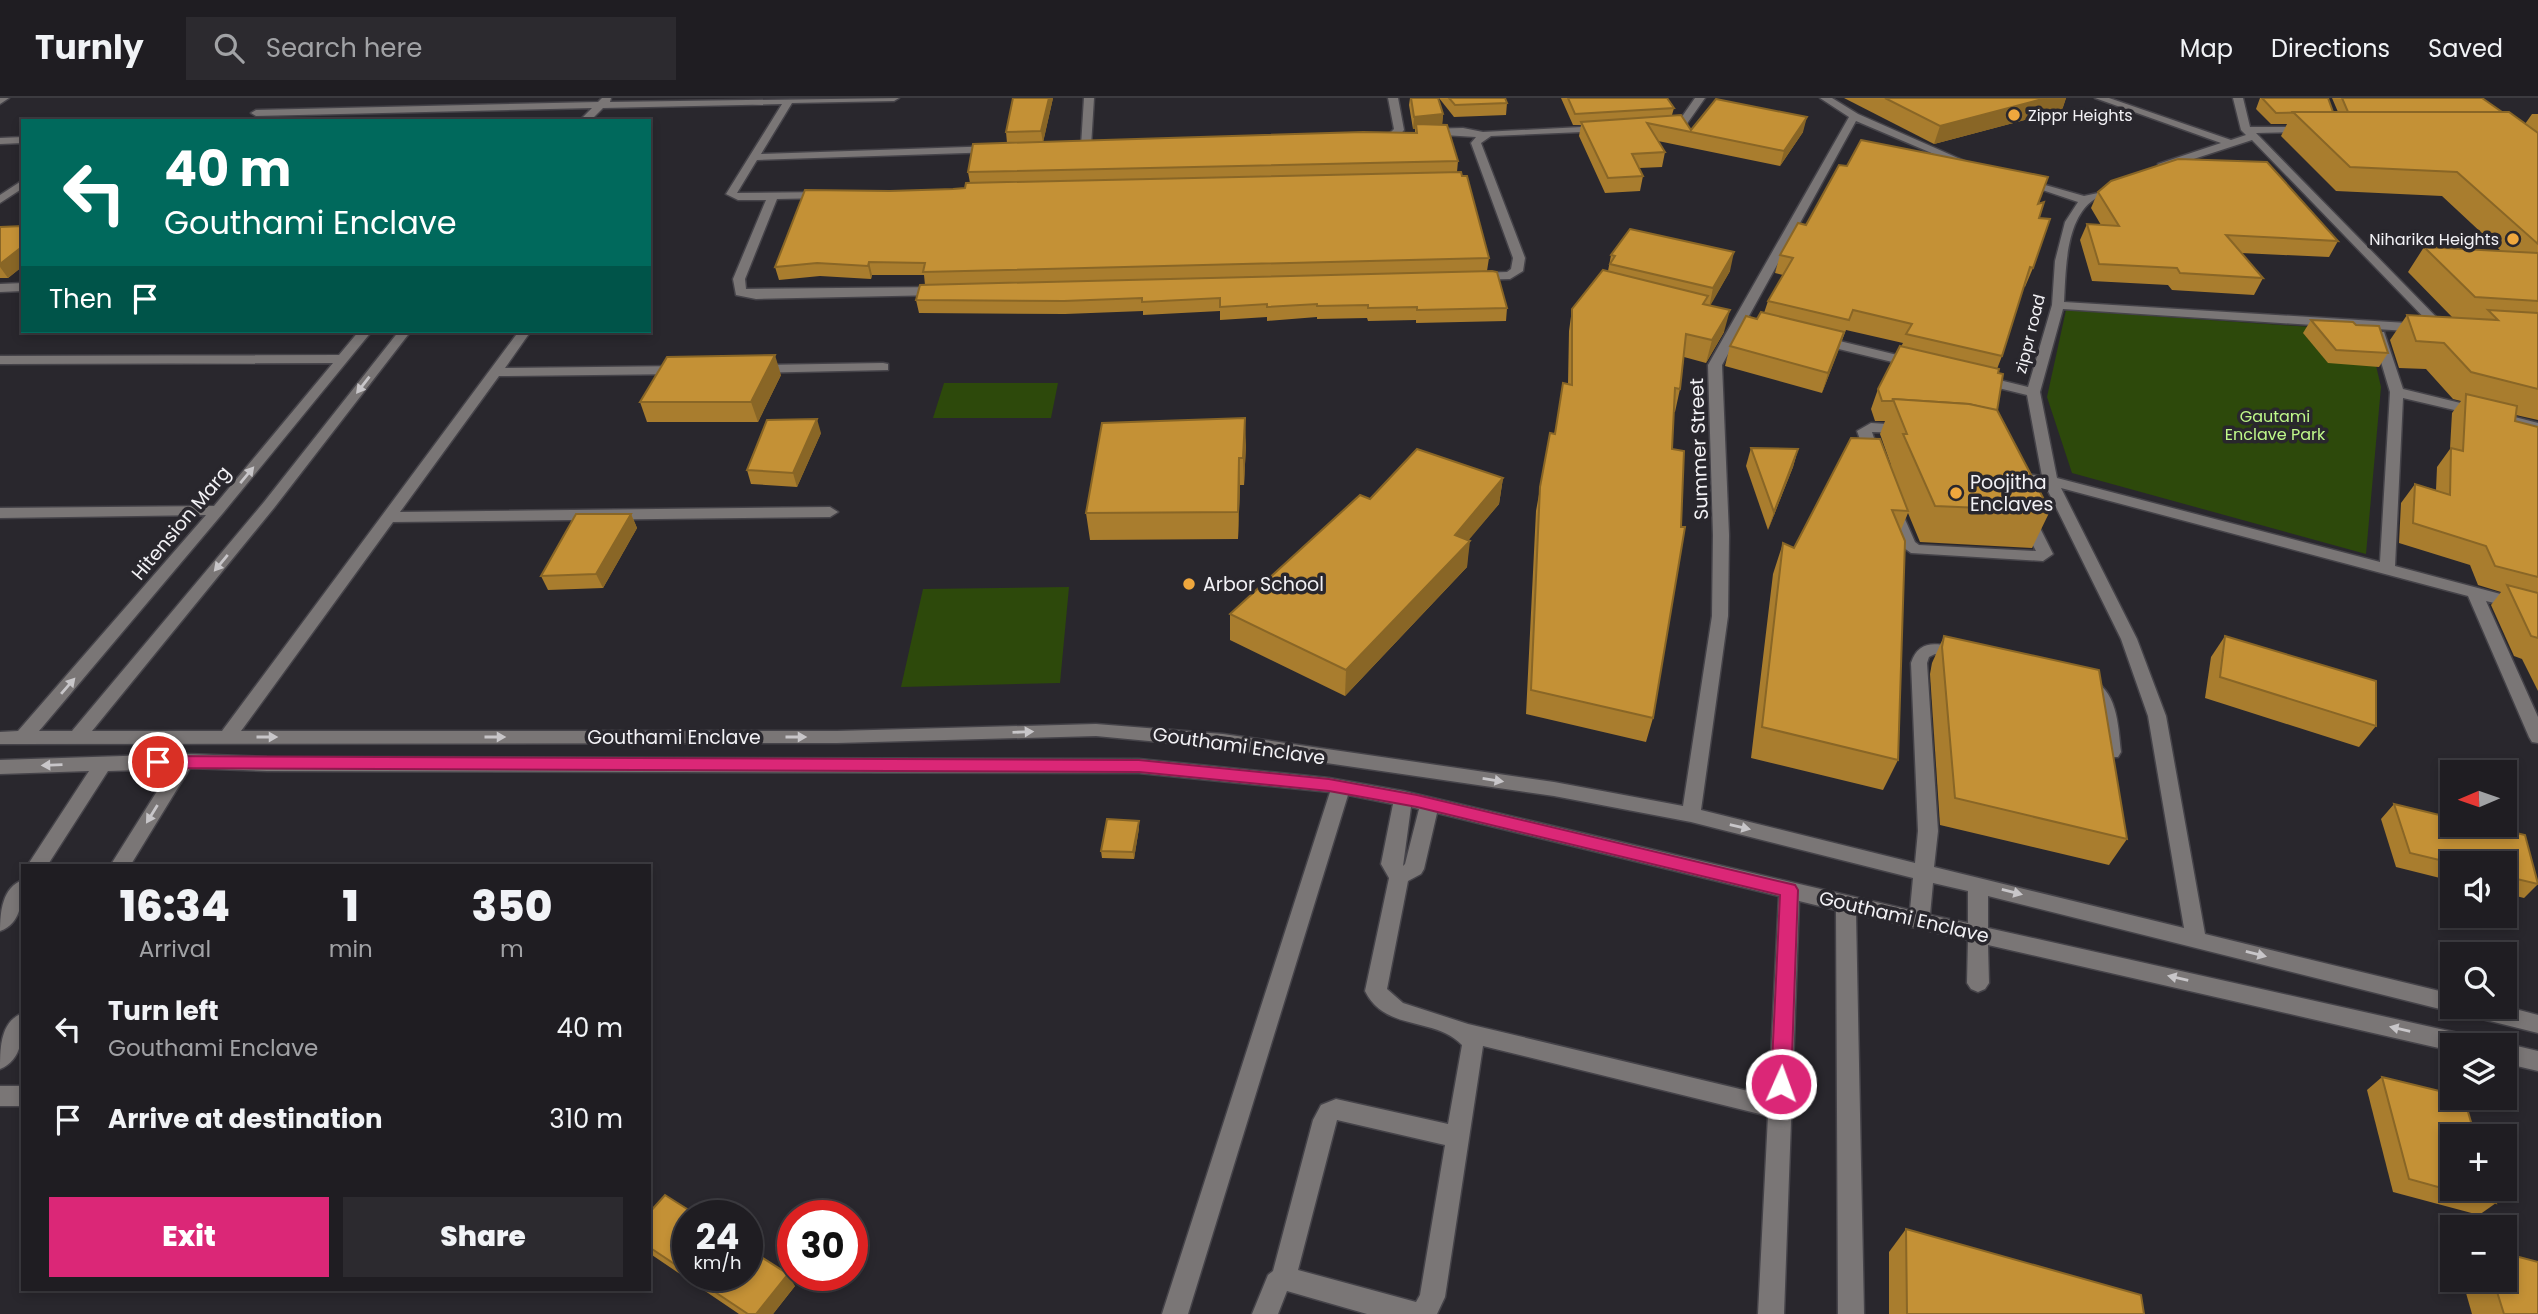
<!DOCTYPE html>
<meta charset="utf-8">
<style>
body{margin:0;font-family:Poppins,sans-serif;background:#2c2a2f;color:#f1f3f6;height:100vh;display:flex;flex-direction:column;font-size:26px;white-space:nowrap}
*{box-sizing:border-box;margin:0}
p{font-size:23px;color:#a1a2a5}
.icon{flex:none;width:38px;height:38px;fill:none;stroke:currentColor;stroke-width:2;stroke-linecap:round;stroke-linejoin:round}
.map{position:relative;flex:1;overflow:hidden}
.details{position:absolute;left:21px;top:766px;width:630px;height:427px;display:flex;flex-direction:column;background:#1f1d22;border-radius:0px;box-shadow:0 4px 10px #0003,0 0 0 2px #3c3b40}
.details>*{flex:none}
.guide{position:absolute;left:21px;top:21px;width:630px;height:214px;border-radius:0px;box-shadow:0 4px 10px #0003,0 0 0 2px #3c3b40;background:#00695c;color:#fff;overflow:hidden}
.needle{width:46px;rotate:268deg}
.buttons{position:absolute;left:2440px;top:662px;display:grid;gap:14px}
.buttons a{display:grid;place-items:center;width:77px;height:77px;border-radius:0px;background:#1f1d22;box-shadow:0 4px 10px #0003,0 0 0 2px #3c3b40;font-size:35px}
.speed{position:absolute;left:672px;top:1102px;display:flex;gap:14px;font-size:35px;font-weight:700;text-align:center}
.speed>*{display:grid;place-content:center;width:91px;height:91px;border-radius:50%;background:#1f1d22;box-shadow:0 4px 10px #0003,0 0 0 2px #3c3b40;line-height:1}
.speed small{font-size:18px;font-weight:400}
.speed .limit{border:10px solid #d22;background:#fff;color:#111}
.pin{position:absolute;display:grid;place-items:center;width:60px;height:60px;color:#fff;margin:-30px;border:4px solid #fff;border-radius:50%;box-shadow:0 2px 7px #0007}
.me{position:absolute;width:77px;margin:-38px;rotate:2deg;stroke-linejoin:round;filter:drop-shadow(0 0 5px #0008)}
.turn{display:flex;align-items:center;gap:24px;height:147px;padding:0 28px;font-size:32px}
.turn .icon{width:91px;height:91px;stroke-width:2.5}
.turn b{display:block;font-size:49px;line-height:60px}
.then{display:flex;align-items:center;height:66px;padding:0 28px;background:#0003;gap:14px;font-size:26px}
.eta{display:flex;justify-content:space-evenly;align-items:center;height:119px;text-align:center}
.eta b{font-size:42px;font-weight:800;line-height:49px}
.primary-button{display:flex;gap:14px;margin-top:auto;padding:14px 28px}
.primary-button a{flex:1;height:80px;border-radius:0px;background:#db2777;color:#fff;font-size:28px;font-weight:800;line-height:80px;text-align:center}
.primary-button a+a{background:#2c2a2f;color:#f1f3f6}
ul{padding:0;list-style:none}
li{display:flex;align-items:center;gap:21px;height:91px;padding:0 28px}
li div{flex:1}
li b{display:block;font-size:26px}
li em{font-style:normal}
header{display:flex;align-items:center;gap:42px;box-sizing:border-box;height:98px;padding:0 35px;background:#1f1d22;border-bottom:2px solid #3c3b40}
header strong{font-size:33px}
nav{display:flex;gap:38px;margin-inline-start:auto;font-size:24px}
.search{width:490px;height:63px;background:#2c2a2f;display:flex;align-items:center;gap:18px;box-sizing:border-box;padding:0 24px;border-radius:0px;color:#a1a2a5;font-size:26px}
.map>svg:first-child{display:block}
</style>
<header>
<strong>Turnly</strong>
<div class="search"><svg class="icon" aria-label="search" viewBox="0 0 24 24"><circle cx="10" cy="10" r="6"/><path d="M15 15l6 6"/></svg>Search here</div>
<nav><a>Map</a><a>Directions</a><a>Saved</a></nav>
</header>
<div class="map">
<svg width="2538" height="1216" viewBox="0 0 2538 1216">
<rect width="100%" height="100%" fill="#29272d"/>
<g fill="#2d490b">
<path d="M2066,212L2368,233L2381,289L2366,456L2072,375L2047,299Z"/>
<path d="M944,285H1058L1051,320H933Z"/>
<path d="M1069,489L1060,585L901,589L923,491Z"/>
</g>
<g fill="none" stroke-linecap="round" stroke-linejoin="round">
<g stroke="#454349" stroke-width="3">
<g id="minor">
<path d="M0,0H9L0,6Z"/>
<path d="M602,0H611L610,4L899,0L894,3L792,5L761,56L996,48L1001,51L996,54L757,62L737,95L827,94L832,97L827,100L777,101L745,181L746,191L940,189L946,193L940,197L756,201L736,197L733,181L766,102H738L726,96L782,6L603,10L590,23H579L592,10L256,18L251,15L256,12L598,4Z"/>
<path d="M1084,0H1094L1091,48L1086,51L1081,48Z"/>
<path d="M1388,0H1398L1404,32L1397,40L1373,42V38L1390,35L1394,31Z"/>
<path d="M1695,0H1705L1686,27L1660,30V26L1679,23Z"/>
<path d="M1820,0H1832L1858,16L1976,68L1967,70L1856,23L1722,267L1729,437L1728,518L1701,712L1915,765L1918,733L1911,565C1917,546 1930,544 1948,548C1957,549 1964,550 1969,556L1967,560L1961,562L1935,556L1929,559L1927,565L1938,733L1934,769L2184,830L2148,618L2121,541L2045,387L2009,382L2002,378L2009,374L2042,378L2027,297L1974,284L1972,281L1979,277L2028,289L2052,207L2055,163L2065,124L2078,104L2016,83L2021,80L2084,98L2098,95V99C2065,117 2066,171 2064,204L2423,226L2429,230L2423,234L2063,211L2040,294L2057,380L2380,464L2390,294L2373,237L2374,234H2384L2403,291L2485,311L2487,314L2480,318L2403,300L2395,468L2538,506V516L2486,503L2538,619V645L2532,644L2529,639L2468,498L2061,390L2137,541L2166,618L2205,836L2452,896V908H2504L2538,917V935L2466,917L2457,912L2452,914L1988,798V830L2467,937L2475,940L2478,947H2452V953L1988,847L1989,885L1985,891L1978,894L1971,891L1967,885L1968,842L1856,816L1864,1216H1838L1836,812L1799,803L1784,1216H1758L1768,1018L1483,948L1445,1199L1437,1216H1367L1287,1193L1278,1216H1252L1268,1177L1273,1173L1313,1022L1321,1007L1336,1001L1448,1026L1462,947C1434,918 1385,934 1365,893L1389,780L1381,766L1393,706L1348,697L1188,1216H1162L1330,694L1139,675L267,673L190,670L130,768H110L171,671L108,673L47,768H27L89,673L0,676V662L185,656L267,659L1139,661L1329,680L1403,693L1910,812L1913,780L1691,724L1554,698L1223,650L1096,638L837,645L0,646V634L18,633L206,417L0,420V410L214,408L333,265L0,266V258L339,257L359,233H372L223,415L39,633H72L264,404L399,233H411L274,410L92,633H222L519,233H531L505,270L682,268L689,272L682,276L499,278L400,414L830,409L838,414L830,419L393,424L241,633H837L1096,626L1223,636L1554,684L1683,708L1712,518L1713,437L1708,267L1849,19ZM1411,709L1419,711L1405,766L1403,768ZM1437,715L1779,798L1769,998L1468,926L1403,905L1387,891L1408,783L1421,776L1424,771ZM1933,785L1968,793V825L1930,817ZM1337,1022L1445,1047L1420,1197L1416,1204L1298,1172Z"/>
<path d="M2095,0H2109L2231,42L2246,37L2241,32L2233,0H2243L2250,29H2311V33L2307,34L2256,35L2447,230L2445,233H2437L2252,42L2166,70H2158V66L2221,45Z"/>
<path d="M1601,28L1605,29V33L1491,38L1481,45L1525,160L1523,173L1510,181L1471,182V176L1475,175L1507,174L1511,171L1513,160L1471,45L1476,39L1427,36L1423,35V31L1463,30L1483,34Z"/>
<path d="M23,39V45L0,46V40Z"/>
<path d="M23,82V90L0,105V97Z"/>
<path d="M23,185V193L0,194V186Z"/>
<path d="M1819,238L1922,263L1924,266L1917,270L1814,245V239Z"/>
<path d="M883,265L888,266V272L755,275L748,271L755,267Z"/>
<path d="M2507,317L2538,325V333L2502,324L2500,321Z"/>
<path d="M1871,325L1904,327L1911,331L1904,335L1872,334L1881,361L1874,365L1867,361L1857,333Z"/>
<path d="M1893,405L1900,410L1915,444L1919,447L2036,453L2019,420L2027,415L2035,420L2053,456L2043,463L1911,455L1900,447L1886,410Z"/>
<path d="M2087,580C2118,589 2118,628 2121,654L2118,659H2106L2103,654L2096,607L2078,586Z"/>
<path d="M23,782C23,801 21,826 0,833C0,815 2,789 23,782Z"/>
<path d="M23,915C23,935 23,962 0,971C0,951 0,923 23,915Z"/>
<path d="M2504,945L2538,953V973L2504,965V947H2500Z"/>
<rect x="0" y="988" width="23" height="20"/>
</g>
</g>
<use href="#minor" fill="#7a7676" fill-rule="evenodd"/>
</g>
<g fill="#a97d2e">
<path d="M1053,0L1043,44L1415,35V31H1413L1409,7L1410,0H1438L1443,16L1442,27L1458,63L1457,74L1489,160L1487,173L925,187L924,177H872L871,181L820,178L779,182L775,169L890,93L953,91L965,90L970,85L968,74L1007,45L1006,34Z"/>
<path d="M1439,0H1505L1507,5L1506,17L1454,19Z"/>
<path d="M1561,0H1667L1674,10L1672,17L1691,32L1803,34L1780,68L1658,43L1665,54L1662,69L1639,70L1643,78L1640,93L1605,95L1579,38L1581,27H1573Z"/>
<path d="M1844,0H2066L2062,12L1934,46Z"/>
<path d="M2260,0H2328L2333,14H2338L2332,0H2482L2502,14L2525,26L2532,16H2538V322L2516,317L2515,323L2538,329V593L2522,561L2514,558L2491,507L2501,494L2478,487L2470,467L2399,445L2401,405L2415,386L2436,392L2437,369L2450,351L2452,315L2461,303L2453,301L2426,271L2399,270L2390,242L2407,217L2452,219L2408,174L2424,149L2501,153L2442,98L2336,93L2281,38L2287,26H2271L2256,11Z"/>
<path d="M2098,94L2338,143L2329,159L2241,155L2263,180L2254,197L2172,192L2168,187L2092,183L2080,142L2087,126L2101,127L2091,110Z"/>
<path d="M2039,120L2033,170L2025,189L2024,188L2002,258L1997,271V313L2050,413L2032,450L1920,444L1908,415L1901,432L1898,662L1883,692L1751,660L1773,476L1783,445L1794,450L1891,369V367L1880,336L1885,323H1875L1871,311L1878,291L1903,245L1846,232L1822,295L1725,268L1730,248L1757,221L1764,215L1768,203L1783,177L1775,175L1780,157L1806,127Z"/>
<path d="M23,128V168L8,180H0V129Z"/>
<path d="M1611,157L1730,173L1710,207L1724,234L1706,265L1684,259L1680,291L1675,314H1674L1653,620L1646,644L1526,616L1536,413L1550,335L1555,336L1563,285L1568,286L1569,233L1572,211L1608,173Z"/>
<path d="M920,187L1507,210L1506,223L1416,225V222L1368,223L1367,220L1317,221V219L1267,223V219L1220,222V213L1143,217V213L1065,216L919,215L916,202Z"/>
<path d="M2311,222L2388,255L2379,269L2328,265L2303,235Z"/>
<path d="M781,277L758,324H647L640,304Z"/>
<path d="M821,335L797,389L751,386L747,372Z"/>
<path d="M1246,346L1244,387H1240L1238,441L1090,442L1086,415Z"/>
<path d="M1751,350L1798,351L1793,369L1768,432L1746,368Z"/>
<path d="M1503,380L1499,406L1468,442L1467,469L1345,598L1230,542V516L1370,401Z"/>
<path d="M631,416L637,430L603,490L548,492L541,478Z"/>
<path d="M1944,538L2127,741L2109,767L1940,727L1930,576L1932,565Z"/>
<path d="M2225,538L2376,628L2359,649L2205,600L2211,559Z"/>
<path d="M2394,706L2452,720V726H2479L2525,737L2538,786L2524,800L2504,795V765H2452V783L2396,769L2381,721Z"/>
<path d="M1139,723V730L1134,761L1102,760L1101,753Z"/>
<path d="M2382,979L2496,1105L2479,1117L2393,1094L2367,992Z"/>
<path d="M649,1115L688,1118V1178H747L795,1188L773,1216H739L649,1155Z"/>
<path d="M1906,1131L2144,1216H1889V1154Z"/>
<path d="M2462,1181H2504L2538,1216H2472Z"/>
</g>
<g fill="#896626">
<path d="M1049,0H1053L1043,45L1041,33Z"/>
<path d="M2046,0H2066L2062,12L1934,46L1940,28Z"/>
<path d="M1443,16L1442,28L1416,26L1415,31H1413L1414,19Z"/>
<path d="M1807,19L1803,34L1780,68L1784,53Z"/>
<path d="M23,148V168L8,180L0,169V166Z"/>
<path d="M1734,154L1730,173L1709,210L1713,190Z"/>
<path d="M869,164L872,177L871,181L868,168Z"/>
<path d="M1730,212L1724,234L1706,265L1712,242Z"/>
<path d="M1844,234L1838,254L1822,295L1828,275Z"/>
<path d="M775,257L781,277L758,324L751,304Z"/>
<path d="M1245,320L1246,346L1244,387L1243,360Z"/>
<path d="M817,321L821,335L797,389L793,375Z"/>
<path d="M1798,351L1793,369L1768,432L1774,414Z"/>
<path d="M1239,360L1240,387L1238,441V414Z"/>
<path d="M1503,380L1499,406L1452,462L1455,437Z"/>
<path d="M631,416L637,430L603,490L596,476Z"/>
<path d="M1470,443L1467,469L1345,598L1346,572Z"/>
<path d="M1139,723V730L1134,761L1133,754Z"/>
<path d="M788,1176L795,1188L773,1216H756Z"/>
</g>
<g fill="#c49136" stroke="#896626" stroke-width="2">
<path d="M1013,0H1049L1041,33L1006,34Z"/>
<path d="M1411,0H1438L1443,16L1414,19Z"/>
<path d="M1449,0H1505L1507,5L1455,7Z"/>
<path d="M1568,0H1667L1674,10L1575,16Z"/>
<path d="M1885,0H2046L1940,28Z"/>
<path d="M2262,0H2328L2333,14L2276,15Z"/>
<path d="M2342,0H2482L2502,14H2348Z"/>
<path d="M1716,1L1807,19L1784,53L1647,25L1665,54L1632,56L1643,78L1608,80L1581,24L1681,17L1691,32Z"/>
<path d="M2293,14H2509L2538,35V146L2457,74L2350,69Z"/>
<path d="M1416,26L1447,27L1458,63L968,74L973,46L1363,34L1417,35Z"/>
<path d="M1861,42L2048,79L2038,106L2044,104L2039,120L2050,121L2033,170L2030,169L2002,258L1906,236L1912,226L1853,212L1849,222L1768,203L1793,160L1780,157L1798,125L1806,127L1839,67L1847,68Z"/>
<path d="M2178,61L2267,64L2338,143L2226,137L2263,180L2180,175L2177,170L2099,166L2087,126L2119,128L2098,94L2111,83Z"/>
<path d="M1461,74L1462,78H1467L1489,160L923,174L925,165L869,164L868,168L817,165L775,169L805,92L890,93L953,91L965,90L966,85Z"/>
<path d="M23,128V148L0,166V129Z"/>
<path d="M1630,131L1734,154L1713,190L1610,166L1615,158L1611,157Z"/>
<path d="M2424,149L2538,155V203L2475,199Z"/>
<path d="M1603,172L1708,198L1703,206L1730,212L1712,242L1686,236L1680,291L1675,290L1672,351L1684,353L1681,429H1685L1653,620L1531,592L1540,389L1550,335L1555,336L1563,285L1572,287V211Z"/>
<path d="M1492,173L1497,174L1507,210L1417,212V209L1368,210V207L1317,208V206L1267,209V206L1220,209V200L1142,204V200L1064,203L916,202L920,187Z"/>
<path d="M2488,212L2538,215V291L2471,274L2444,245L2416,243L2407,217L2498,222Z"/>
<path d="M1761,214L1844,234L1828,275L1730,248L1746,218L1757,221Z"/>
<path d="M2311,222L2353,224L2356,227L2379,228L2388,255L2336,252Z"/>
<path d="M1900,248L1999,271L1998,275L2003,276L1997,313L1969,306L1893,301L1892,303H1882L1878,291Z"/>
<path d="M775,257L751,304H640L667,259Z"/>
<path d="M2466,296L2517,308L2515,323L2538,329V479L2495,468L2486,448L2413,425L2415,386L2450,397L2451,350L2463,353Z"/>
<path d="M1893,301L1969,306L1997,312L2050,413L1935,408L1903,336H1907Z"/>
<path d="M1245,320L1243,360H1239L1238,414L1086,415L1102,325Z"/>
<path d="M817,321L793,375L747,372L767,322Z"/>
<path d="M1851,340L1880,341L1908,413L1892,412L1905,443L1898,662L1762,629L1783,445L1794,450Z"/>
<path d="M1751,350L1798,351L1774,414Z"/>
<path d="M1417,351L1503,380L1455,437L1470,443L1346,572L1230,516L1360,397L1370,401Z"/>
<path d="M576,416H631L596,476L541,478Z"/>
<path d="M2507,487L2538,495V540L2531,538Z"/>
<path d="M1944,538L2099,572L2127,741L1955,700L1942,549Z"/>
<path d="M2225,538L2376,583V628L2220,579Z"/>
<path d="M2394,706L2452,720V726H2479L2525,737L2538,786L2504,778V765H2452L2410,755Z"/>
<path d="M1107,721L1139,723L1133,754L1101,753Z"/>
<path d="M2382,979L2452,996V999L2464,1000L2475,1038H2452V1090H2492L2496,1105L2409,1081Z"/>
<path d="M665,1097L698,1118H688V1175L649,1149V1115Z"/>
<path d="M1906,1131L2141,1197L2144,1216H1907Z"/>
<path d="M747,1150L788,1176L756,1216H748L691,1178H747Z"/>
<path d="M2504,1155L2538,1164V1216H2504L2493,1181H2504Z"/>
</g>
<defs><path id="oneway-solid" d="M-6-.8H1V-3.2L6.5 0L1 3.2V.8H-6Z" transform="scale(1.75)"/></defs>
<g fill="#c8c6c9">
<use href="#oneway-solid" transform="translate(363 287) rotate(128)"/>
<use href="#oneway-solid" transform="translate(247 377) rotate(-50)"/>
<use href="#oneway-solid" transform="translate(221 465) rotate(130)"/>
<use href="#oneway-solid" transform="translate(68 588) rotate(-49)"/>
<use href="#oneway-solid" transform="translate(1023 634) rotate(-2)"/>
<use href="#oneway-solid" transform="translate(267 639)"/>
<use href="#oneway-solid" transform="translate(495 639)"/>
<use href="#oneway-solid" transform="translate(796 639)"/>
<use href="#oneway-solid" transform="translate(52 667) rotate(178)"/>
<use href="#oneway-solid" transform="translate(1493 682) rotate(9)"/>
<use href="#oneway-solid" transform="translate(152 716) rotate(122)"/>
<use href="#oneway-solid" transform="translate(1740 729) rotate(13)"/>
<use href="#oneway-solid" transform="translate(2012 794) rotate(14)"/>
<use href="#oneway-solid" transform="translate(2256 856) rotate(14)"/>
<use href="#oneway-solid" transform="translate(2178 880) rotate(-167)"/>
<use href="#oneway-solid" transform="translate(2400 931) rotate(-167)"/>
</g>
<path fill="#db2777" stroke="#8e194d" stroke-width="2" d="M158,658L1139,662L1329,681L1417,697L1795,787L1798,792L1791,986L1789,992L1781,995L1774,992L1771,986L1780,797L1417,709L1329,693L1139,674L158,670L149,664Z"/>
<g fill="#efa73d" stroke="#29272d" stroke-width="2.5">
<circle cx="2014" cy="17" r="7"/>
<circle cx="2513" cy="141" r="7"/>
<circle cx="1956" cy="395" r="7"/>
<circle cx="1189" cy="486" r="7"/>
</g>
<g text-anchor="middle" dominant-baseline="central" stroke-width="7" stroke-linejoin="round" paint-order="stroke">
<g font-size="16" fill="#f2f1f5" stroke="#29272d" text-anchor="start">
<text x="2028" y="17">Zippr Heights</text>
<text x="2499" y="141" text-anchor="end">Niharika Heights</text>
</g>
<g font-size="16" fill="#f2f1f5" stroke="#29272d">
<text transform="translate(2030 236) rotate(-76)">zippr road</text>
</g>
<g font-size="16" fill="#bff88a" stroke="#29272d">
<text x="2275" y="318">Gautami<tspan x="2275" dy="18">Enclave Park</tspan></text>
</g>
<g font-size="19" fill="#f2f1f5" stroke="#29272d">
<text transform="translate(1699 351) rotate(-92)">Summer Street</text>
<text transform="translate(181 425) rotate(-50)">Hitension Marg</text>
<text x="674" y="639">Gouthami Enclave</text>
<text transform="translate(1239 648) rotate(8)">Gouthami Enclave</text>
<text transform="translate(1904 819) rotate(13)">Gouthami Enclave</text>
</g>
<g font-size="19" fill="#f2f1f5" stroke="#29272d" text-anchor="start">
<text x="1970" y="384">Poojitha<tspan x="1970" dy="22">Enclaves</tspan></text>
<text x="1203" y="486">Arbor School</text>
</g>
</g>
</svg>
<div class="buttons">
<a><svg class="needle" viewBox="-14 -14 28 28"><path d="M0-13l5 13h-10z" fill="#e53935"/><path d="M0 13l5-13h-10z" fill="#a1a2a5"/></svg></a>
<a><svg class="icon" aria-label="sound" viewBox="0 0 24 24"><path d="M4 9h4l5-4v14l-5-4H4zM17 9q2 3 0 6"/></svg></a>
<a><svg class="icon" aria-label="search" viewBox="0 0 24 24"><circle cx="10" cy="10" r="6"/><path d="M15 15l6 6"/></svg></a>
<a><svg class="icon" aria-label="layers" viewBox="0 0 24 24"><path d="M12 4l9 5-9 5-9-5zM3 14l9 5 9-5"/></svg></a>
<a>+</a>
<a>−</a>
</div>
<div class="speed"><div>24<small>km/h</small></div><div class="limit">30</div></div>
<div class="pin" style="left:158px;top:664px;background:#d93025"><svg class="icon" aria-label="arrive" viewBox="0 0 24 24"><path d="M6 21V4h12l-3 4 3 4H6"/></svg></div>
<svg class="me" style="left:1781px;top:986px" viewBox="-20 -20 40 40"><circle r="17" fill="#db2777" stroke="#fff" stroke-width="3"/><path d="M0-11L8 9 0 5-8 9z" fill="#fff"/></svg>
<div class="guide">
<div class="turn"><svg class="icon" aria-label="left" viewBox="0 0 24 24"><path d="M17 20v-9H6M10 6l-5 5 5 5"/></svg><div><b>40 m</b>Gouthami Enclave</div></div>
<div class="then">Then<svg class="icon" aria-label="arrive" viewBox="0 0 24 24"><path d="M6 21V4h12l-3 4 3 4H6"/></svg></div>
</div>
<section class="details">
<div class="eta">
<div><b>16:34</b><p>Arrival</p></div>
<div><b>1</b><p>min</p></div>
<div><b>350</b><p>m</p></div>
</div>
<ul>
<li><svg class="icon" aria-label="left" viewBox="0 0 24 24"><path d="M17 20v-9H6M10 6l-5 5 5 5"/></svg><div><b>Turn left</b><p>Gouthami Enclave</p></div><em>40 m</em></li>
<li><svg class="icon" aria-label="arrive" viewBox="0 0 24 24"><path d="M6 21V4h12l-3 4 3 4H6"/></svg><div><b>Arrive at destination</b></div><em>310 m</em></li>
</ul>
<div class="primary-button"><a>Exit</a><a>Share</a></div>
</section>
</div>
